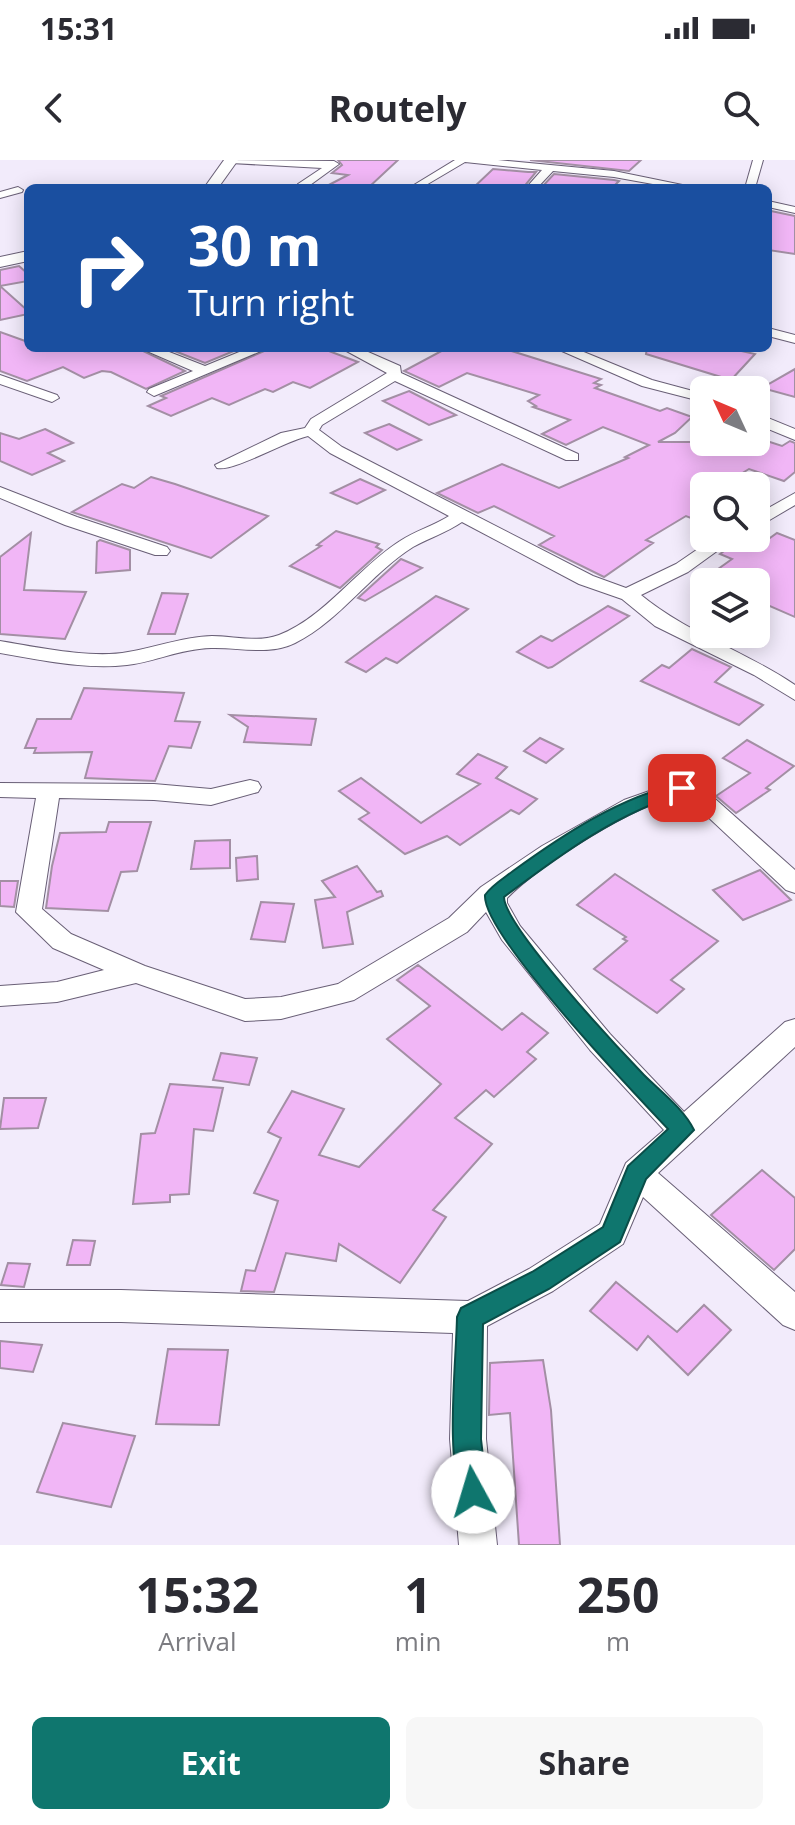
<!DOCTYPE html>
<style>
body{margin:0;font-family:"Open Sans",sans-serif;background:#f7f7f7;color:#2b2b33;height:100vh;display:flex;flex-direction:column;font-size:30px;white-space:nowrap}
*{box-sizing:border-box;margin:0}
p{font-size:26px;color:#7c7c81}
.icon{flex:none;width:44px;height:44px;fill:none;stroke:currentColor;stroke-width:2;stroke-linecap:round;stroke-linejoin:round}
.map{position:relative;height:1385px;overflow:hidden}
.panel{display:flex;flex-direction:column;background:#fff;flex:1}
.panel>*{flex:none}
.banner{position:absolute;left:24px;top:24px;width:748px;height:168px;border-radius:12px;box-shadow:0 4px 20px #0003;background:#1a4fa0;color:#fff;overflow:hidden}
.needle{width:52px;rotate:314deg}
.buttons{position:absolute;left:690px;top:216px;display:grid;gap:16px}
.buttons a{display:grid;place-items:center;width:80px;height:80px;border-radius:12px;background:#fff;box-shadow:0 4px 20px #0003;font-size:40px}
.pin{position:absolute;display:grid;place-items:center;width:68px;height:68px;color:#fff;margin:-34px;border-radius:16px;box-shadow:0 4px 12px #0006}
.me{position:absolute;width:88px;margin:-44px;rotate:354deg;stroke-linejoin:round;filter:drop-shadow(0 0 6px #0008)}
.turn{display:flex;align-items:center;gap:28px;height:168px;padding:0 32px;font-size:36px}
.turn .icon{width:104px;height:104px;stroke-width:2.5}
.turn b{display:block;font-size:56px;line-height:68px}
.eta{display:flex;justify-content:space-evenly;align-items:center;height:136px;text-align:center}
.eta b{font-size:48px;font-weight:700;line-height:56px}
.cta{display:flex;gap:16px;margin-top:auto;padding:16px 32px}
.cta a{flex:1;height:92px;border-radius:12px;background:#0f766e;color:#fff;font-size:32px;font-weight:700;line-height:92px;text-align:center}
.cta a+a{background:#f7f7f7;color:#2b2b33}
.status{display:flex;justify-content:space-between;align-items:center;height:56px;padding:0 40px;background:#fff;direction:ltr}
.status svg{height:22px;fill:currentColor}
header{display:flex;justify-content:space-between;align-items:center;height:104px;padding:0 32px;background:#fff;font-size:36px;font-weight:700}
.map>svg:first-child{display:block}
</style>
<div class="status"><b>15:31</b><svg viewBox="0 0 49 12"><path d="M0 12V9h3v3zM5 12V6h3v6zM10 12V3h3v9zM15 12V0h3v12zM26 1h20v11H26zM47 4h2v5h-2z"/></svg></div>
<header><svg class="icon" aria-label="back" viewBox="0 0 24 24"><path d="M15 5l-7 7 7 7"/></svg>Routely<svg class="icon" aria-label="search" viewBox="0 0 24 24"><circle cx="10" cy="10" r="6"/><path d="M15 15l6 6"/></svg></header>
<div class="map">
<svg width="795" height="1385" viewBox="0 0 795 1385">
<rect width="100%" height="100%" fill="#f2ebfb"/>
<g fill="#f1b6f6" stroke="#a38fa4" stroke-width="2">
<path d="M338,0H398L368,28H323L348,15L332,13L342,5Z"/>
<path d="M530,0H641L629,11Z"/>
<path d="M493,9L528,12H536L523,28H473Z"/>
<path d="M554,14L614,20L619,21L612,28H541Z"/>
<path d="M771,51L795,56V94L768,90V54Z"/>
<path d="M19,106L28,114V121L0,126V110Z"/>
<path d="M0,126L28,151V154L0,160Z"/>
<path d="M0,172L28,182V188H137L185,211L146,229L111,212L102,211L84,218L63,207L27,221L0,211Z"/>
<path d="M167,188H241L205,203Z"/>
<path d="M271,188H321L358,202L310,228L293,222L273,232L265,229L229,245L212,238L171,256L148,246L166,238L161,236Z"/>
<path d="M447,188H502L601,219L594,223L601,225L595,228L660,251L667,248L692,257L675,273L658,282H770L782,286L790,281L795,283V312L784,321L749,309L721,326H704V363L686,356L646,380L653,383L604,417L539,385L554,376L494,346L478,353L437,333L502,304L559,328L628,298L625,297L649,285L603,267L566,285L542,274L570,260L533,247L536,246L528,241L539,235L467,213L439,227L404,211Z"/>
<path d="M647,188H728L755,194L731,220L646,194Z"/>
<path d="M795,209V237L762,228Z"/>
<path d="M409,231L456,255L429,265L383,241Z"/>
<path d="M389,264L421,280L397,290L365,273Z"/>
<path d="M45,269L73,283L48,293L64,301L32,315L0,301V273L19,279Z"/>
<path d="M151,317L175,324L268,356L211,398L72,352L122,324L134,328Z"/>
<path d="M360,319L385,330L357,344L331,333Z"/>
<path d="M336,371L379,384L376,387L382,390L340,428L290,406L321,386L317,385Z"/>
<path d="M31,373L24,430L86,432L65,479L0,474V397Z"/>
<path d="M777,373L795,380V457L756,440V422H700L732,399L720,394L742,378L763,383Z"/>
<path d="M100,380L130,390V410L96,413L97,382Z"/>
<path d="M401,399L422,408L365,441L358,438Z"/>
<path d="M162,433L188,434L175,474H148Z"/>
<path d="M436,436L468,449L397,503L386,498L366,512L346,502Z"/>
<path d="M608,446L629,456L552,507L548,508L517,492L541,476L552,481Z"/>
<path d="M692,489L731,507L715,522L763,545L739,565L641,521L662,505L669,508Z"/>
<path d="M84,528L184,533L175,561L200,562L191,588L169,586L155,621L85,618L92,592L34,593L36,588H25L37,559H71Z"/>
<path d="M230,555L316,559L311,585L244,582L248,567Z"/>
<path d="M540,578L563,589L546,603L524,591Z"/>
<path d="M747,580L794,606L766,628L770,630L736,653L716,636L750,613L723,598Z"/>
<path d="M478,594L507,607L496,618L537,639L519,654L511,650L460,685L447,676L405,694L359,659L369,653L339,631L361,618L421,663L480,624L457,614Z"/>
<path d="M109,662H151L137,711L121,712L108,751L46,748L52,706L60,673L106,672Z"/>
<path d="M230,680V708L191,709L195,681Z"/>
<path d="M257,696L258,719L237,721L236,698Z"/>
<path d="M357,706L377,732L381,731L383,736L347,752L353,784L323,788L315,740L335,737L322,721Z"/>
<path d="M760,710L791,740L743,760L713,730Z"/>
<path d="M615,714L718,781L671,820L684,829L657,853L594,809L627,781L623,779L626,777L577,745Z"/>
<path d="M0,721H18L14,747L0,746Z"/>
<path d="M261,742L294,744L285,782L251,779Z"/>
<path d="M418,805L502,870L522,853L548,873L527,892L536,899L494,937L486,930L455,958L492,984L433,1050L446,1057L400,1123L339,1084L336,1101L286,1093L274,1132L241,1131L246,1110L255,1111L278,1041L254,1033L281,978L268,972L292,931L344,949L319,995L359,1007L441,924L387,879L430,846L397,820Z"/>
<path d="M221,893L257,898L249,925L213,920Z"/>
<path d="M170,924L223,928L213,971L194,969L189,1034L170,1035V1042L133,1044L141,974L155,973Z"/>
<path d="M4,938H46L38,968L0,969Z"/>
<path d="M762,1010L795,1038V1089L774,1110L711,1055Z"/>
<path d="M73,1080L95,1081L90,1105H67Z"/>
<path d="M8,1103L30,1104L24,1127L1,1125Z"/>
<path d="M616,1122L677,1172L704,1145L731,1170L688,1215L648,1176L637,1190L590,1151Z"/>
<path d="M0,1181L42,1185L33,1212L0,1208Z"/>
<path d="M168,1189L228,1190L219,1265L156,1264Z"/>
<path d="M543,1200L551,1250L560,1385H519L510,1253L489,1255L490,1203Z"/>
<path d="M63,1263L135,1276L111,1347L37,1332Z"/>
</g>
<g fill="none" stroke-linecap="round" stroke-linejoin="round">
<g stroke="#695f76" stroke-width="2">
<g id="street">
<path d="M226,0L334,1L339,4L306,28H298V24L322,8L231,3Z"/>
<path d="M455,0H498L614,11L697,28H675L614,17L553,11L537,28H526L542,10L465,2L421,28H409Z"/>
<path d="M753,0H763L755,28H745Z"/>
<path d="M18,27L23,30L22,32L0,38V32Z"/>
<path d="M768,41L795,47V53L768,47Z"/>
<path d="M768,168L795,175V183L768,176Z"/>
<path d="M140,188H159L205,206L249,188H268L154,236L147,232L149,229L193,211Z"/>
<path d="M341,188H359L400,206L401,213L578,294V300H566L395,221L322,265L319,270L342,287L593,416L626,428L676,404L714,378H735L688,412L641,435C687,473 745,491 795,525V540L754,515L655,466L622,439L579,424L462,362C446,373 429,378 413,387C370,414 341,460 295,483C268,496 239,487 211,488C179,489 155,502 127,505C86,510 41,500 0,493V481C36,487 92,499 128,492C157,487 182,477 212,476C234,476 258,483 279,475C324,458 360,406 400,381C415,371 433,366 449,356L330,293L308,276C285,281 234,312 217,308L215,305L281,273L305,268L311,259L387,213Z"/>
<path d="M555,188H574L652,220L704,234V242L642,226Z"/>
<path d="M0,215L57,235L59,238L52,242L0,224Z"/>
<path d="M756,253L795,269V280L756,264Z"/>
<path d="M0,327L77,357L167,387L170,391L167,395H155L65,365L0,338Z"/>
<path d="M795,333V345L756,368V355Z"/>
<path d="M250,620L258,622L261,627L258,632L211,645L154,640L59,638L42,749L71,774L145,806L245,839L281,837L338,824L449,758L481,727L542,686L624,640L675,622H686L704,629L795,710V733L786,730L692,642L679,636C633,645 541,704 507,738V743L520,766L610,874L684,952L785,862L795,859V887L658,1013L795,1132V1170L783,1165L643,1037L623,1084L553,1131L487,1166L486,1279L497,1385H459L450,1279L453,1173L121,1162H0V1130H121L468,1141L529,1109L600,1064L626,1003L664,970L590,890L502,780L486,752L467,772L354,840L281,859L245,861L136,823L57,842L0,846V826L57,822L104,810L53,788L16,752L36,638L0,637V623L154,624L211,629Z"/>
</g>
</g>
<g stroke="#695f76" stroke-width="2">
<g id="secondary">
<path d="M224,0H238L218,28H204Z"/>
<path d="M28,91V101L0,107V97Z"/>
</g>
</g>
<use href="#street" fill="#fff" fill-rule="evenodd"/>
<use href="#secondary" fill="#fff" fill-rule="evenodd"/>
</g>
<path fill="#0f766e" stroke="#0a4d48" stroke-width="2" d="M682,623L690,628L688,632C619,651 560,695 504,737C504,766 619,889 644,915C660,931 684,949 694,970L646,1019L620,1082L549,1129L483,1164L481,1279L487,1332L483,1342L473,1346L463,1342C445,1298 456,1206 457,1157L461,1148L532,1112L603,1067L628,1006L668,969C635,934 482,774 485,735C492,725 504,718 513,711C564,674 620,637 682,623Z"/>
</svg>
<div class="buttons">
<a><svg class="needle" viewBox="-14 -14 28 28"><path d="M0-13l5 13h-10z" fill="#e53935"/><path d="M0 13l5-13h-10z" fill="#7c7c81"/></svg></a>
<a><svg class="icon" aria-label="search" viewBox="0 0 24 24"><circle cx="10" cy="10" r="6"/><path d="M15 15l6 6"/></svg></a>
<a><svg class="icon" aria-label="layers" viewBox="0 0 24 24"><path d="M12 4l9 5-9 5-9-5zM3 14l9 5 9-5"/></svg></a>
</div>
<div class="pin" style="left:682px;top:628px;background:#d93025"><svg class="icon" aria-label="arrive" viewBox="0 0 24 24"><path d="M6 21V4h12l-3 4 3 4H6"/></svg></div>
<svg class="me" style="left:473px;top:1332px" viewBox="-20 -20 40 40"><circle r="19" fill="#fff"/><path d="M0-13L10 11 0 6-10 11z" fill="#0f766e"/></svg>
<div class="banner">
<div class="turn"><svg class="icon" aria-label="right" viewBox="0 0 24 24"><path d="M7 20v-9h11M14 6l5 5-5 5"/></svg><div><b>30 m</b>Turn right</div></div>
</div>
</div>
<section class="panel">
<div class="eta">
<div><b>15:32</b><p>Arrival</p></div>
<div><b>1</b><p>min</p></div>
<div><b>250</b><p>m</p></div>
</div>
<div class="cta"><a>Exit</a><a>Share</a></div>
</section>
